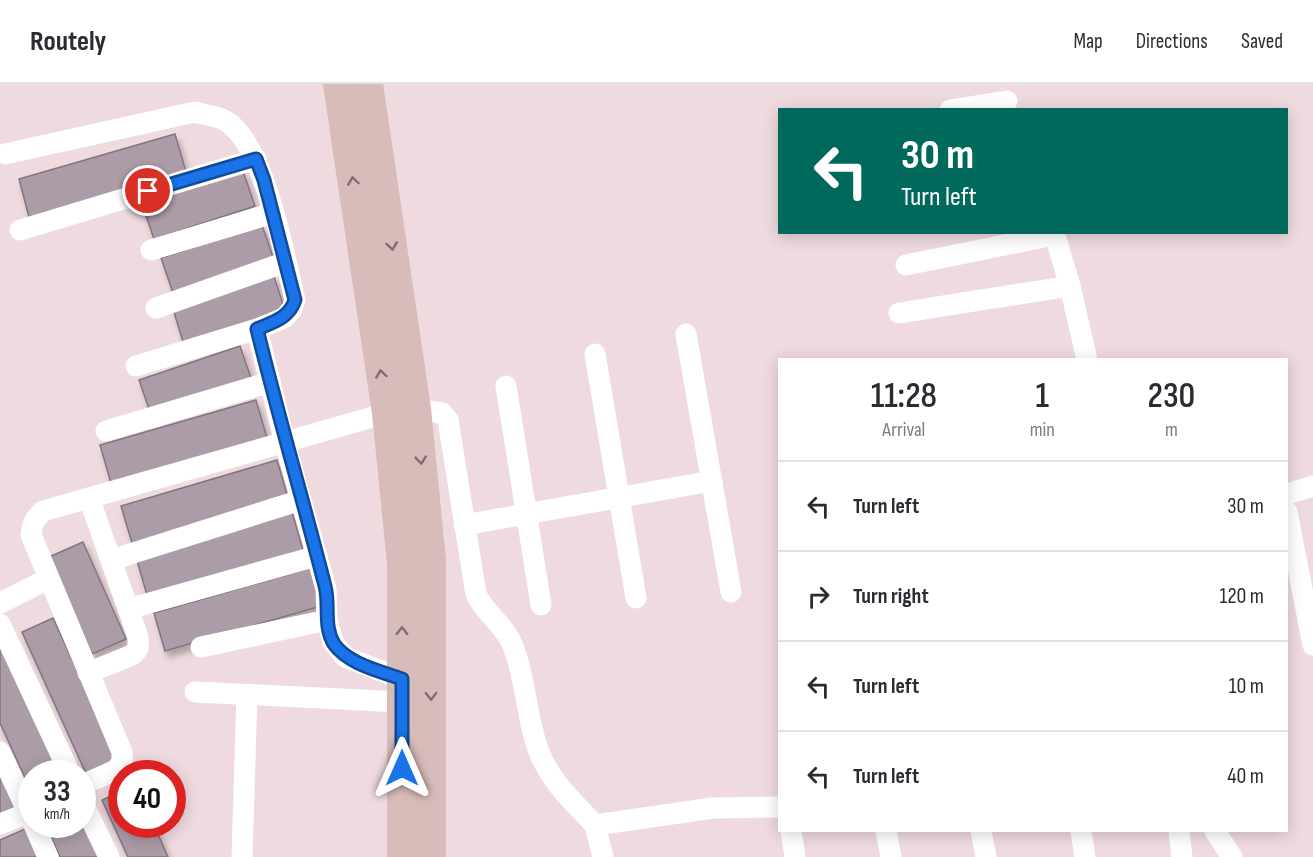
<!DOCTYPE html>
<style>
body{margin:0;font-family:"Sofia Sans Condensed",sans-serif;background:#f7f7f7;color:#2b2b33;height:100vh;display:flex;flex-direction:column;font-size:22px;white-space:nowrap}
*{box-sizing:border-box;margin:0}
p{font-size:20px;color:#7c7c81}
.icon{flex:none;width:33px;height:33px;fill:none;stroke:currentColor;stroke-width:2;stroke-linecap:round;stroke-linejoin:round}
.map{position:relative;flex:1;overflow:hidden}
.sheet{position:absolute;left:778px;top:274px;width:510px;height:474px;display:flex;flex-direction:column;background:#fff;border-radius:0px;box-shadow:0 3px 15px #0003}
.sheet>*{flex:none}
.hud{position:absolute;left:778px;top:24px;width:510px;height:126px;border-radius:0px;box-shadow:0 3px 15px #0003;background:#00695c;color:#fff;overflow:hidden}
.speed{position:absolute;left:18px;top:676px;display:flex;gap:12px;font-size:30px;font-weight:700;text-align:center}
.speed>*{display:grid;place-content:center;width:78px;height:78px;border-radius:50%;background:#fff;box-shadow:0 3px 15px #0003;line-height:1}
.speed small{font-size:15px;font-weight:400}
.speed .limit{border:9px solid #d22;background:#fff;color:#111}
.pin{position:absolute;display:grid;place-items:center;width:51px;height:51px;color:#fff;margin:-26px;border:3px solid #fff;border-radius:50%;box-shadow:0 2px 6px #0007}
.me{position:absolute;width:66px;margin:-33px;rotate:0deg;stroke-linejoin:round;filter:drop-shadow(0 0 4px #0008)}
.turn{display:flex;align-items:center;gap:21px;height:126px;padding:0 24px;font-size:27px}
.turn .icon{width:78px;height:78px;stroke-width:2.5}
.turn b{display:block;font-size:42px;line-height:51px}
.eta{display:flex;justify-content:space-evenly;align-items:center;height:102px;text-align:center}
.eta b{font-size:36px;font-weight:600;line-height:42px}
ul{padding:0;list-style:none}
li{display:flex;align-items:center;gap:18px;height:90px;padding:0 24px;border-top:2px solid #e1e1e2}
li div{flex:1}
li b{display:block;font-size:22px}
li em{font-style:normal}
header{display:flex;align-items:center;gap:36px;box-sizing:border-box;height:84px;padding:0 30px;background:#fff;border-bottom:2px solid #e1e1e2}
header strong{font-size:28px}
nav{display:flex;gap:33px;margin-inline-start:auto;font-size:21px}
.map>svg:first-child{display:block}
</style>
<header>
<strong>Routely</strong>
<nav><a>Map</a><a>Directions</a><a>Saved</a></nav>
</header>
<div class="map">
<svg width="1313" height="773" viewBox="0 0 1313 773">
<defs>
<filter id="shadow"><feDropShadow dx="3.5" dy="6" stdDeviation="3" flood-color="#0004"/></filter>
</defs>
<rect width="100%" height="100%" fill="#efdadf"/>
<g fill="#ac9ca8" stroke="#837480" stroke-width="1.5" filter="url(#shadow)">
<path d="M175,50L186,88L29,133L19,95Z"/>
<path d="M243,87L255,122L154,155L142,120Z"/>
<path d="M262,141L274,176L173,209L161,174Z"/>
<path d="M274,192L285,227L184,261L173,225Z"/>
<path d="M240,262L252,297L151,331L139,296Z"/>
<path d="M256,316L267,354L111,399L100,361Z"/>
<path d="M277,376L288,414L132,459L121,422Z"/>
<path d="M292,428L303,466L147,511L136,473Z"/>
<path d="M83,458L126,555L92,570L49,473Z"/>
<path d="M311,484L321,522L165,567L154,529Z"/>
<path d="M53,534L120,679L88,694L22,548Z"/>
<path d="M0,556L62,690H32V709L0,639Z"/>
<path d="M0,685L17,722L0,730Z"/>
<path d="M122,707V741H154L168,773H128L102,716Z"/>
<path d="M46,741H82L100,773H60Z"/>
<path d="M25,745L38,773H0V756Z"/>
</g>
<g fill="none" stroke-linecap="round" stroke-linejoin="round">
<g stroke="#fff" stroke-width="21">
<path d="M950,26L1007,17"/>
<path d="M5,70L195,28C204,31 218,32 226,37C265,61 284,171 295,216L292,225L284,234L257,245L136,282"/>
<path d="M20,146L256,75"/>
<path d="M1054,148L1070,202L1087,276"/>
<path d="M151,166L273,129"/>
<path d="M906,181L1054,151"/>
<path d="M156,224L286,178"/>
<path d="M899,229L1070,202"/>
<path d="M257,245L285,359L326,505L327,536L333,558L345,573L402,595"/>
<path d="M686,250L731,508"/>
<path d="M595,270L636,514"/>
<path d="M506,302L541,521"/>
<path d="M416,325L442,329L448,336L476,510C485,530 505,541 513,562C526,595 526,632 538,665C549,696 573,718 595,741"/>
<path d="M106,347L270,298"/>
<path d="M1287,410L1313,402"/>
<path d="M1287,428L1313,561"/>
<path d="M464,441L712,397"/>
<path d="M111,476L301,416"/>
<path d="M0,519L48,495"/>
<path d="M128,525L317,472"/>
<path d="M0,540L70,690"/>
<path d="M201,563L327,536"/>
<path d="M88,589L132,571L138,565V553L89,414"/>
<path d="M195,608L402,618"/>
<path d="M0,668L32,737"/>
<path d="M82,701L116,686L122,678V668L31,451C32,440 35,434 43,427L387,329"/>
<path d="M82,717L109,773"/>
<path d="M0,740L32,727"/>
<path d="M34,741L48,773"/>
<path d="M791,747L795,773"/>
<path d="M886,747L891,773"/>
<path d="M981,747L986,773"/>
<path d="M1081,747L1085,773"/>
<path d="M1179,747L1182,773"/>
<path d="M1215,747L1232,773"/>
<path d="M242,773L247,610"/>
<path d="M603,773L595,741L713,724L780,723"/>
</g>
<g stroke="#d8bcb9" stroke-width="30">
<path d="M338,0L387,329L402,479V773"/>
<path d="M368,0L416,325L431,477V773"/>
</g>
</g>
<defs><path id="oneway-chevron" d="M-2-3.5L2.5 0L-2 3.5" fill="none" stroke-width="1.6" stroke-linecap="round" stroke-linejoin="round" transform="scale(1.5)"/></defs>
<g stroke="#806e6e">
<use href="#oneway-chevron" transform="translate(353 97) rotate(-98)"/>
<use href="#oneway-chevron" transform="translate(392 162) rotate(82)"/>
<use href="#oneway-chevron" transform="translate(381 290) rotate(-98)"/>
<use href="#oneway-chevron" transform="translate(421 376) rotate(84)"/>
<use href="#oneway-chevron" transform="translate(402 547) rotate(-90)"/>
<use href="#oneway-chevron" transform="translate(431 612) rotate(90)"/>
</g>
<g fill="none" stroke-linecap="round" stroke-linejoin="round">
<g stroke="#114b97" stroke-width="15">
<path id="route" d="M148,107L256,75L264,96L295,216C289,234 274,238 257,245C278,331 303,416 325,502C330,521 323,542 334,560C348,580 380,587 402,595V684"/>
</g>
<use href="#route" stroke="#1a73e8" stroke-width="10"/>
</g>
</svg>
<div class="speed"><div>33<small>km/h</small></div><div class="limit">40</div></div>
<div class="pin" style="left:148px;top:107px;background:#d93025"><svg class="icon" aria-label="arrive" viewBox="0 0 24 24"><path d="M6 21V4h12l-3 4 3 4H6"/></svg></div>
<svg class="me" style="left:402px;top:684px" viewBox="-20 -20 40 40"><path d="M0-17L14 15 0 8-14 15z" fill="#1a73e8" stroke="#fff" stroke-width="4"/></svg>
<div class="hud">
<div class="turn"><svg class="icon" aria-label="left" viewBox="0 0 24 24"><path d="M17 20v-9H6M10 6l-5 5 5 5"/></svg><div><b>30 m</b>Turn left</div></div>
</div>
<section class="sheet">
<div class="eta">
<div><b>11:28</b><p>Arrival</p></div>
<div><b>1</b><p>min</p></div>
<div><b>230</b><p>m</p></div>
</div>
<ul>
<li><svg class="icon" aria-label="left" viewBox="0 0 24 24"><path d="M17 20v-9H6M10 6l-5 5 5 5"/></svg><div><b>Turn left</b></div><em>30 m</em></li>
<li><svg class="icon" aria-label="right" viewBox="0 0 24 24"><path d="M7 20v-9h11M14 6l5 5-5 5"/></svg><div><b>Turn right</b></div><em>120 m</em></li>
<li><svg class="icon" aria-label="left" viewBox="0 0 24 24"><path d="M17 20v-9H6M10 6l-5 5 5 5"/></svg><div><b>Turn left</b></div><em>10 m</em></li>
<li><svg class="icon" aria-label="left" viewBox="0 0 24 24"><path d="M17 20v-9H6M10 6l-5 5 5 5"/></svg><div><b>Turn left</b></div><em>40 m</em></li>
</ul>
</section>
</div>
